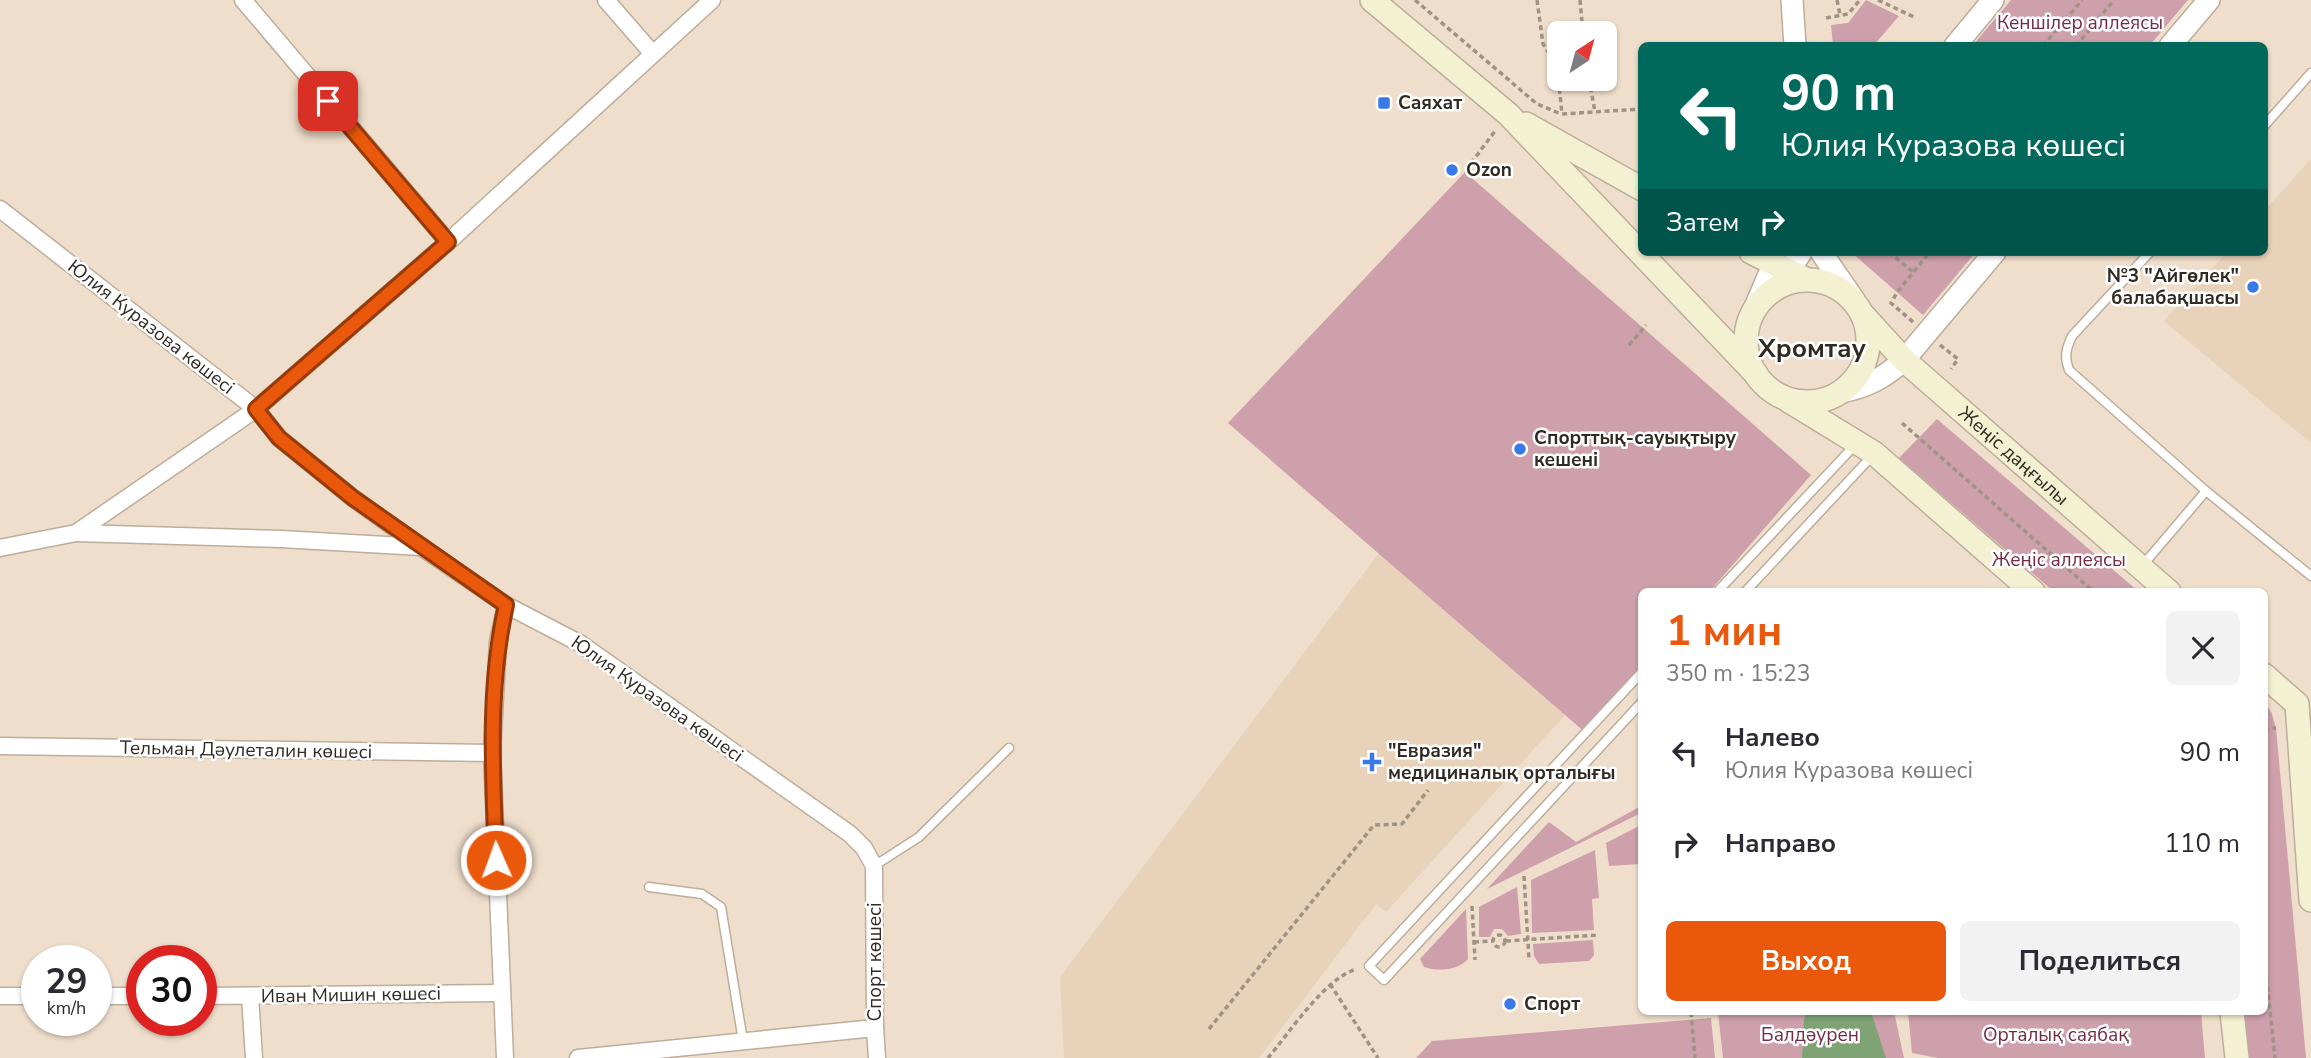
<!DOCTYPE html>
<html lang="ru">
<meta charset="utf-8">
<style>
body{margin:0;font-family:"Nunito Sans",sans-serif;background:#f2f2f3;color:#2b2b33;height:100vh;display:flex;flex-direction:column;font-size:26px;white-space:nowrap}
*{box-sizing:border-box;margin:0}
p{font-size:23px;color:#7c7c81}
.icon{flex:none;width:38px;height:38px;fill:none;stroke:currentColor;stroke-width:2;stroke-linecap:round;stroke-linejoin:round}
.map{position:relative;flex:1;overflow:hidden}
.side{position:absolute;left:1638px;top:588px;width:630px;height:427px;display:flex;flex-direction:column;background:#fff;border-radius:10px;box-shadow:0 2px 5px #0004}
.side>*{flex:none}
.hud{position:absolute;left:1638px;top:42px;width:630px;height:214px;border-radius:10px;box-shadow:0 2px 5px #0004;background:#00695c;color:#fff;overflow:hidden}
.needle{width:46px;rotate:36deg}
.fabs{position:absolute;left:1547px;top:21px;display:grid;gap:14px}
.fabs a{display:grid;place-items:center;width:70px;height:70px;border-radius:10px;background:#fff;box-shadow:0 2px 5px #0004;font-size:35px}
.speed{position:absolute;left:21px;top:945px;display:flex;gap:14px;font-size:35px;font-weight:700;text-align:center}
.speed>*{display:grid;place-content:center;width:91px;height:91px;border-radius:50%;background:#fff;box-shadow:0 2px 5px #0004;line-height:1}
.speed small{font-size:18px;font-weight:400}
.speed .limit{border:10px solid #d22;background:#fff;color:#111}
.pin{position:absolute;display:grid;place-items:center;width:60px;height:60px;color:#fff;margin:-30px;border-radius:14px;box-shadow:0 4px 10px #0006}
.me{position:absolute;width:77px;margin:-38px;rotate:358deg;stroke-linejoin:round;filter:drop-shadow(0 0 5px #0008)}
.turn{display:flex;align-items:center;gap:24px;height:147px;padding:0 28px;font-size:32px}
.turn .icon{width:91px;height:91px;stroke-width:2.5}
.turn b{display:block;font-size:49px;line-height:60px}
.then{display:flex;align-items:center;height:66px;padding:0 28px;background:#0003;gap:14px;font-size:26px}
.round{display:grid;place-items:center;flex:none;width:74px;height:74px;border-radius:10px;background:#f2f2f3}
.summary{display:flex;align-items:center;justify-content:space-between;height:119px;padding:0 28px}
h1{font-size:42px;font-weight:700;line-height:52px;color:#ea580c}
.action{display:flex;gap:14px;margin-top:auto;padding:14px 28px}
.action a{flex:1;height:80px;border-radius:10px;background:#ea580c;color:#fff;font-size:28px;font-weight:700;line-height:80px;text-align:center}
.action a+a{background:#f2f2f3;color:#2b2b33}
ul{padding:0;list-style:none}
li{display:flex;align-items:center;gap:21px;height:91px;padding:0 28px}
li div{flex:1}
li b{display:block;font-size:26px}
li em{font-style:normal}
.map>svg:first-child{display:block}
</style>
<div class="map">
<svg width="2311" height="1058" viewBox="0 0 2311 1058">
<rect width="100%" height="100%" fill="#efdecb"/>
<g fill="#e8d2b9">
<path d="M2311,159V443L2164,321L2227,252H2264L2265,210Z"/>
<path d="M1379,553L1565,715L1386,912L1376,904L1259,1058H1064L1060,977Z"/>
</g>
<g fill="#cda0ab">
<path d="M1866,0L1899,16L1874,45H1833L1831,25L1848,23Z"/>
<path d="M2011,0H2188L2150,45H1973Z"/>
<path d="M1465,172L1811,475L1710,591L1642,592L1641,670L1587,734L1228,423Z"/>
<path d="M1851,252H1976L1923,315Z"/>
<path d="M1937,419L2138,591H2053L1899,458Z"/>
<path d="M2265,701L2272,714L2276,728L2306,1058H2247L2242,1012H2264Z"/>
<path d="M1641,806V813L1487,889L1549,822L1576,842Z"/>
<path d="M1641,825V864L1609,866L1606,843Z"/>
<path d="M1595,850L1599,898L1592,899L1594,930L1532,933L1531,880Z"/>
<path d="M1517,887L1521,934L1508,936L1502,929H1494L1490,937H1479V907Z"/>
<path d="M1466,909L1468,959C1459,970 1438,972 1424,967L1420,959Z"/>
<path d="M1593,940L1594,955L1589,961L1539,964L1534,956L1533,944Z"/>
<path d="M1718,1012H1894L1904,1058H1723Z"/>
<path d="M1908,1012H2201L2205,1058H1938L1912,1053Z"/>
<path d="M1711,1018L1715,1058H1416L1432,1041Z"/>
</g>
<path fill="#7fa375" d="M1807,1012H1871L1886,1058H1802L1804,1019Z"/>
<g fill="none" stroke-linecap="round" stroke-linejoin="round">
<g stroke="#bdad9b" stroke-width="11">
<g id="service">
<path d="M2264,126L2311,73"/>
<path d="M2150,252L2072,336C2066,349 2064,356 2069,370L2206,491L2311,576"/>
<path d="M2142,566L2206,491"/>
<path d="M1717,592L1855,445"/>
<path d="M1745,592L1872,456"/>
<path d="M1642,672L1369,966L1384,980L1642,702"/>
<path d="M874,866L919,837L1009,748"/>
<path d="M649,887L702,894L721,907L743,1041"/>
</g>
</g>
<g stroke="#bdad9b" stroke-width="19">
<g id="minor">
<path d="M243,0L448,242"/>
<path d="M606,0L653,54"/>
<path d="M0,209L256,409L279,438L353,498L421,547L506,605L581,644L850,834L864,848L874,866L875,1028L877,1058"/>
<path d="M76,533L281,539L421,547"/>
<path d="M0,548L76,533L256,409L448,242L712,0"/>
<path d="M0,746L492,753"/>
<path d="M0,996H37"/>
<path d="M96,996H142"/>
<path d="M201,996L502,993"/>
<path d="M250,996L254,1058"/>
<path d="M505,1058L492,753L498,642L506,605"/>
<path d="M578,1058L875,1028"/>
</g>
</g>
<g stroke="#bdad9b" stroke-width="24">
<g id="tertiary">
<path d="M1792,0L1795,46"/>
<path d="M1955,46L1993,0"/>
<path d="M2170,46L2209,0"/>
<path d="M1821,252L1854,300"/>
<path d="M1789,272L1801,252"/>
<path d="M1753,312L1773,265L1775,252"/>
<path d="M1841,392C1867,387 1884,378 1904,360L1995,252"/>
</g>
</g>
<g stroke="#bdad9b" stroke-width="26">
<g id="secondary">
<path d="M1372,0L1508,114L1756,374"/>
<path d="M1526,124L1642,189"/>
<path d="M1751,252L1805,279"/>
<circle cx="1807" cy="341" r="61"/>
<path id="s1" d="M1864,316L1904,360L2169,592"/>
<path d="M1789,401L1874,453L2033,592"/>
<path d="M2264,675L2297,704L2311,900"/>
<path d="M2232,1012L2237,1058"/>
</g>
</g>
<g stroke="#a09385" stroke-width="3.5" stroke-dasharray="5 3.5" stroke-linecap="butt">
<path d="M1415,0L1537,104L1561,114"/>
<path d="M1537,0L1543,44L1557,65L1562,114L1642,109"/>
<path d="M1580,0L1583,33"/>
<path d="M1837,0L1840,15"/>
<path d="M1878,0L1916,18"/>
<path d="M1826,18L1848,14L1860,0"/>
<path d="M2043,46L2082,0"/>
<path d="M2076,46L2114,0"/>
<path d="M1589,79L1595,112"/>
<path d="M1466,170L1495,131"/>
<path d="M1889,252L1913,272"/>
<path d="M1913,322L1891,303L1898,291L1930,252"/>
<path d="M1629,345L1646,325"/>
<path d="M1940,345L1958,359L1951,369"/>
<path d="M1902,423L2094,592"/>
<path d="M2264,729L2276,728"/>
<path d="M1524,876L1529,959"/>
<path d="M1472,906L1475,960"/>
<circle cx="1499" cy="941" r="6"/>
<path d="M1506,941L1598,935"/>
<path d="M1474,942L1493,941"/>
<path d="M2264,953L2275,1058"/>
<path d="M1330,984L1378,1058"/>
<path d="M1691,1012L1695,1058"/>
<path d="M1773,1012V1013"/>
<path d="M1209,1029L1374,825L1402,824L1428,790"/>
<path d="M1268,1058C1289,1033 1326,977 1357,969"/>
</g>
<use href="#service" stroke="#fff" stroke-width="8"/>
<use href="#minor" stroke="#fff" stroke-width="16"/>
<use href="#tertiary" stroke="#fff" stroke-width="21"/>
<use href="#secondary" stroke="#f3f1d2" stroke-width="23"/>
</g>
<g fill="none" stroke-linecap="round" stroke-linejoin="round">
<g stroke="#983908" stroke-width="18">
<path id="route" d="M328,101L448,242L256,409L279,438L353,498L506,605C487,689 493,775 496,860"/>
</g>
<use href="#route" stroke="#ea580c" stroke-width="12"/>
</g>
<g fill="#3878e7" stroke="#fff" stroke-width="2.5">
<rect x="1377" y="96" width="14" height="14" rx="3.5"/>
<circle cx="1452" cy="170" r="7"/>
<circle cx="2253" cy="287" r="7"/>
<circle cx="1520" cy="449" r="7"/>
<path d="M1368.5 751.5h7v7h7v7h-7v7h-7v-7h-7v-7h7z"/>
<circle cx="1510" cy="1004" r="7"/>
</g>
<g text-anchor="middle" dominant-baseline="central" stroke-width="5" stroke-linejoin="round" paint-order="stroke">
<g font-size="19" fill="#752a43" stroke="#fff">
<text x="2080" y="23">Кеншілер аллеясы</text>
<text x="2059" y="560">Жеңіс аллеясы</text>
<text x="1810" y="1035">Балдәурен</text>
<text x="2056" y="1035">Орталық саябақ</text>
</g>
<g font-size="19" font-weight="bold" fill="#302a23" stroke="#fff" text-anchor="start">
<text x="1398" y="103">Саяхат</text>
<text x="1466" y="170">Ozon</text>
<text x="2239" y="276" text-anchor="end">№3 "Айгөлек"<tspan x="2239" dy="22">балабақшасы</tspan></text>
<text x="1534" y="438">Спорттық-сауықтыру<tspan x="1534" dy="22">кешені</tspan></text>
<text x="1388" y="751">"Евразия"<tspan x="1388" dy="22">медициналық орталығы</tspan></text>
<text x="1524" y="1004">Спорт</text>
</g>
<g font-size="19" fill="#302a23" stroke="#fff">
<text transform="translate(151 327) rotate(38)">Юлия Куразова көшесі</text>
<text stroke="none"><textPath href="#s1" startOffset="205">Жеңіс даңғылы</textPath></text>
<text transform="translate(657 699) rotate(35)">Юлия Куразова көшесі</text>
<text transform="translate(246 750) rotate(1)">Тельман Дәулеталин көшесі</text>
<text transform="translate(875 962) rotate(-90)">Спорт көшесі</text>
<text transform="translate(351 995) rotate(-1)">Иван Мишин көшесі</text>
</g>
<g font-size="26" font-weight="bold" fill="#302a23" stroke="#fff">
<text x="1812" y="348">Хромтау</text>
</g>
</g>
</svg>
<div class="fabs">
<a><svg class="needle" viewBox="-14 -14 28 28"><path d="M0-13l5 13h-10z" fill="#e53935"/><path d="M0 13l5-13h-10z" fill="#7c7c81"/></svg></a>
</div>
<div class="speed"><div>29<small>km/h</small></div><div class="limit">30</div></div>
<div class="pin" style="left:328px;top:101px;background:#d93025"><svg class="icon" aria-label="arrive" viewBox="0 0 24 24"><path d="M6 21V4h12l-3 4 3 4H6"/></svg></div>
<svg class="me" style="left:496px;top:860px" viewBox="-20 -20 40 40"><circle r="17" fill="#ea580c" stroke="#fff" stroke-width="3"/><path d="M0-11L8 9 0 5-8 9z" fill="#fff"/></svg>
<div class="hud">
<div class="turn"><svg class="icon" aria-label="left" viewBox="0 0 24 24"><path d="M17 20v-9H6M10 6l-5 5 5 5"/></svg><div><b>90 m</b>Юлия Куразова көшесі</div></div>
<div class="then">Затем<svg class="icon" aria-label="right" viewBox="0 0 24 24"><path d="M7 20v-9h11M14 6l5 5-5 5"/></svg></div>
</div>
<section class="side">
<div class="summary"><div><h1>1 мин</h1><p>350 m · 15:23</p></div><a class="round"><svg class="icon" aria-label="close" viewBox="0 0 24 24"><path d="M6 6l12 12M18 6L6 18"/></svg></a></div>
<ul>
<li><svg class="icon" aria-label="left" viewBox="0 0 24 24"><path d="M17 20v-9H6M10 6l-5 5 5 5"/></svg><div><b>Налево</b><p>Юлия Куразова көшесі</p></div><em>90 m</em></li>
<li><svg class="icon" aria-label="right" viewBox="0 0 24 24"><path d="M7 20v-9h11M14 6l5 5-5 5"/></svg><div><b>Направо</b></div><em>110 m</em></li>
</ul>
<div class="action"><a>Выход</a><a>Поделиться</a></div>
</section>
</div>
